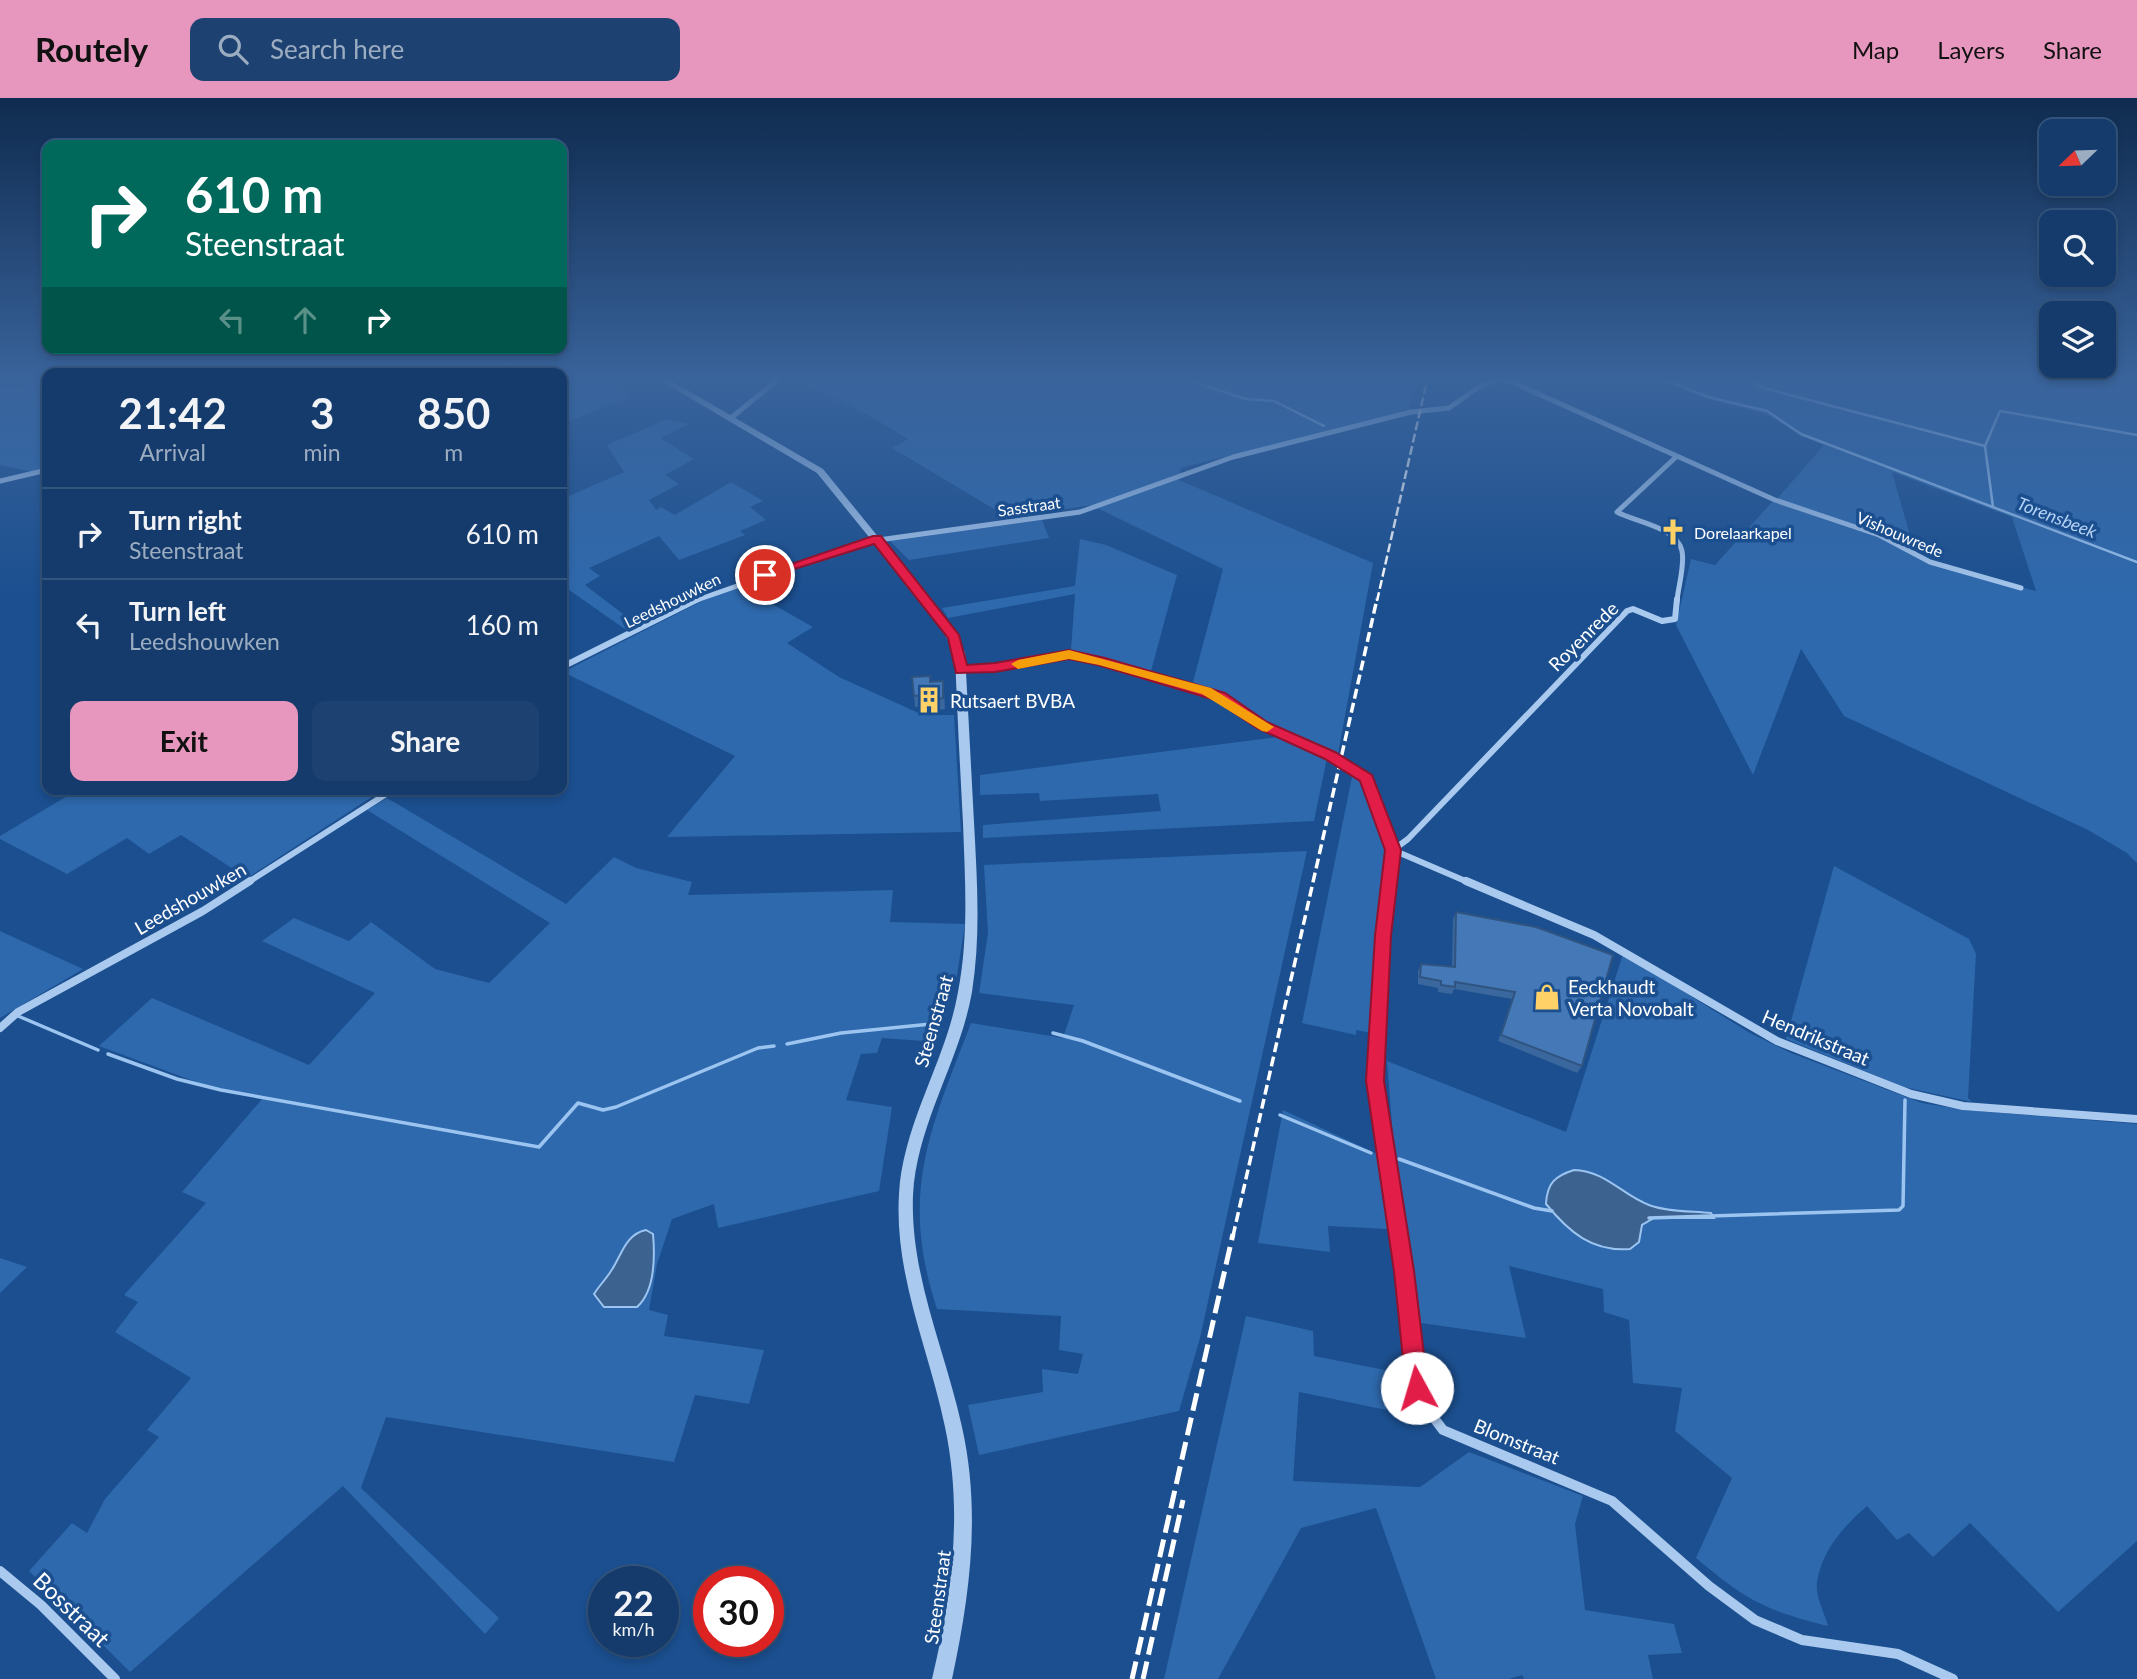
<!DOCTYPE html>
<style>
body{margin:0;font-family:Lato,sans-serif;background:#1d4271;color:#f1f3f6;height:100vh;display:flex;flex-direction:column;font-size:26px;white-space:nowrap}
*{box-sizing:border-box;margin:0}
p{font-size:23px;color:#9dadc1}
.icon{flex:none;width:38px;height:38px;fill:none;stroke:currentColor;stroke-width:2;stroke-linecap:round;stroke-linejoin:round}
.map{position:relative;flex:1;overflow:hidden}
.details{position:absolute;left:42px;top:270px;width:525px;height:427px;display:flex;flex-direction:column;background:#143b6b;border-radius:14px;box-shadow:0 4px 10px #0003,0 0 0 2px #33557e}
.details>*{flex:none}
.guide{position:absolute;left:42px;top:42px;width:525px;height:214px;border-radius:14px;box-shadow:0 4px 10px #0003,0 0 0 2px #33557e;background:#00695c;color:#fff;overflow:hidden}
.needle{width:46px;rotate:247deg}
.controls{position:absolute;left:2039px;top:21px;display:grid;gap:14px}
.controls a{display:grid;place-items:center;width:77px;height:77px;border-radius:14px;background:#143b6b;box-shadow:0 4px 10px #0003,0 0 0 2px #33557e;font-size:35px}
.speed{position:absolute;left:588px;top:1468px;display:flex;gap:14px;font-size:35px;font-weight:700;text-align:center}
.speed>*{display:grid;place-content:center;width:91px;height:91px;border-radius:50%;background:#143b6b;box-shadow:0 4px 10px #0003,0 0 0 2px #33557e;line-height:1}
.speed small{font-size:18px;font-weight:400}
.speed .limit{border:10px solid #d22;background:#fff;color:#111}
.pin{position:absolute;display:grid;place-items:center;width:60px;height:60px;color:#fff;margin:-30px;border:4px solid #fff;border-radius:50%;box-shadow:0 2px 7px #0007}
.me{position:absolute;width:77px;margin:-38px;rotate:354deg;stroke-linejoin:round;filter:drop-shadow(0 0 5px #0008)}
.turn{display:flex;align-items:center;gap:24px;height:147px;padding:0 28px;font-size:32px}
.turn .icon{width:91px;height:91px;stroke-width:2.5}
.turn b{display:block;font-size:49px;line-height:60px}
.lanes{display:flex;align-items:center;height:66px;padding:0 28px;background:#0003;justify-content:center;gap:35px;direction:ltr}
.lanes .off{opacity:.35}
.eta{display:flex;justify-content:space-evenly;align-items:center;height:119px;text-align:center}
.eta b{font-size:42px;font-weight:700;line-height:49px}
.button{display:flex;gap:14px;margin-top:auto;padding:14px 28px}
.button a{flex:1;height:80px;border-radius:14px;background:#e797bd;color:#111;font-size:28px;font-weight:700;line-height:80px;text-align:center}
.button a+a{background:#1d4271;color:#f1f3f6}
ul{padding:0;list-style:none}
li{display:flex;align-items:center;gap:21px;height:91px;padding:0 28px;border-top:2px solid #33557e}
li div{flex:1}
li b{display:block;font-size:26px}
li em{font-style:normal}
header{display:flex;align-items:center;gap:42px;box-sizing:border-box;height:98px;padding:0 35px;background:#e797bd;color:#111}
header strong{font-size:33px}
nav{display:flex;gap:38px;margin-inline-start:auto;font-size:24px}
.search{width:490px;height:63px;background:#1d4271;display:flex;align-items:center;gap:18px;box-sizing:border-box;padding:0 24px;border-radius:14px;color:#9dadc1;font-size:26px}
.map>svg:first-child{display:block}
</style>
<header>
<strong>Routely</strong>
<div class="search"><svg class="icon" aria-label="search" viewBox="0 0 24 24"><circle cx="10" cy="10" r="6"/><path d="M15 15l6 6"/></svg>Search here</div>
<nav><a>Map</a><a>Layers</a><a>Share</a></nav>
</header>
<div class="map">
<svg width="2137" height="1581" viewBox="0 0 2137 1581">
<rect width="100%" height="100%" fill="#1b4f8f"/>
<g fill="#2e69ad">
<path d="M47,278V370L32,374L0,367V288L19,291Z"/>
<path d="M598,278H616L627,300L562,326V299L570,295L564,291Z"/>
<path d="M788,278H1418L1410,311L1181,370L1179,382L1373,465L1338,656L1256,618L1227,598L1193,584L1223,471L1091,407L1009,420L892,350L908,341L868,317Z"/>
<path d="M1647,278H2137V765L2127,755L2088,732L1844,618L1801,551L1753,677L1676,527L1691,461L1715,467L1773,403L1877,438L1928,465L2036,493L2012,419L1892,374L1915,455L1896,444L1777,401L1824,347L1801,338L1768,317L1704,300Z"/>
<path d="M667,321L689,326L660,340L694,361L665,377L679,386L649,402L656,412L661,409L675,417L731,384L763,403L750,409L766,422L740,433L745,437L679,462L659,438L589,470L600,478L585,487L639,528L629,534L562,487V401L624,374L607,347Z"/>
<path d="M1042,422L1049,440L909,462L889,442Z"/>
<path d="M1080,441L1106,447L1177,477L1151,573L1071,552L1075,496L948,520L942,510L1075,488Z"/>
<path d="M740,488L813,529L787,545L839,579L923,617H954L961,734L667,739L735,658L563,574L704,502Z"/>
<path d="M1278,639L1327,660L1314,723L983,740V727L1161,713L1158,696L1040,703L1039,695L980,697V677Z"/>
<path d="M1353,674L1362,679L1368,689L1388,742L1372,935L1356,932V937L1302,925Z"/>
<path d="M79,691H384L247,780L181,737L149,756L127,740L67,776L0,741V738Z"/>
<path d="M387,700L566,806L614,759L636,770L692,784L688,797L893,792L890,824L965,826L957,877L938,944L882,940L877,955L861,956L846,1002L892,1009L879,1093L718,1130L714,1106L672,1121L657,1166L649,1212L668,1217L664,1238L764,1252L749,1306L695,1297L674,1364L386,1319L361,1390L499,1520L485,1536L343,1388L130,1574L29,1473L72,1425L87,1435L105,1401L159,1339L147,1332L191,1280L115,1234L138,1204L124,1197L206,1105L182,1094L263,1000L207,988L99,948L152,900L309,967L375,895L262,843L294,820L349,843L371,824L435,871L489,885L550,825L367,712Z"/>
<path d="M1307,753L1200,1240L1179,1313L979,1357L968,1307L1043,1294L1042,1271L1078,1276L1083,1256L1059,1252L1061,1218L937,1211C899,1095 930,1032 971,925L1063,940L1074,907L979,895L988,835L984,767Z"/>
<path d="M1834,768L1969,841L1976,856L1968,1000L1972,1004L1904,989L1786,941Z"/>
<path d="M0,833L83,871L0,920Z"/>
<path d="M1623,856L1750,935L1791,955L1922,1005L1965,1012L2137,1026V1443L2058,1514L1970,1425L1933,1459L1909,1435L1897,1442L1867,1408C1844,1428 1821,1453 1817,1485C1815,1498 1825,1516 1828,1528C1764,1512 1746,1502 1696,1460L1732,1380L1675,1333L1682,1290L1633,1285L1629,1222L1604,1214L1603,1191L1509,1168L1526,1240L1421,1225L1394,1053L1387,963L1566,1034Z"/>
<path d="M1283,1012L1377,1056L1388,1131L1328,1128L1330,1154L1258,1145Z"/>
<path d="M0,1160L27,1169L0,1195Z"/>
<path d="M1246,1218L1313,1233L1314,1258L1405,1276L1411,1317L1299,1294L1293,1383L1420,1389L1469,1354L1583,1398L1575,1426L1585,1512L1674,1526L1682,1555L1648,1557L1653,1581H1524L1522,1577L1509,1581H1436L1376,1410L1301,1430L1218,1581H1164Z"/>
</g>
<g fill="#3c6290" stroke="#9cc4f0" stroke-width="2">
<path d="M1574,1072C1606,1073 1622,1097 1649,1107C1667,1114 1692,1113 1711,1115L1714,1120H1654L1642,1127L1639,1144L1630,1151C1592,1154 1569,1134 1546,1106C1547,1085 1555,1078 1574,1072Z"/>
<path d="M646,1132L653,1136C655,1159 655,1193 637,1209H604L594,1196C599,1188 606,1181 611,1173C621,1159 625,1136 646,1132Z"/>
</g>
<g fill="none" stroke-linecap="round" stroke-linejoin="round">
<g stroke="#9cc4f0" stroke-width="2.5">
<path d="M1175,278L1246,301L1274,303L1324,328"/>
<path d="M1656,278L1708,299L1767,313L1801,336L2137,464"/>
<path d="M1762,278L1755,286L1767,291L1985,348"/>
<path d="M1993,409L1985,348L2000,313L2137,337"/>
</g>
<g stroke="#9cc4f0" stroke-width="3.5">
<path d="M18,918L98,952"/>
<path d="M1053,935L1083,943L1240,1003"/>
<path d="M787,946L841,935L941,925"/>
<path d="M108,956L177,981L221,992L539,1049L578,1005L603,1012L616,1009L758,950L774,948"/>
<path d="M1280,1017L1371,1055"/>
<path d="M1399,1061L1534,1110L1552,1113"/>
<path d="M1649,1120L1899,1112L1903,1108L1905,1002"/>
</g>
<g stroke="#a9c9ee" stroke-width="5">
<path d="M1503,280L1775,402L1879,437L1930,464L2021,490"/>
<path d="M731,320L782,278"/>
<path d="M1676,359L1617,414C1635,424 1677,429 1682,453C1685,468 1678,489 1677,503"/>
<path d="M0,383L47,372"/>
<path d="M694,503L864,444L1080,414L1233,359L1411,314L1449,310L1480,288L1508,278"/>
</g>
<g stroke="#a9c9ee" stroke-width="6">
<path d="M562,569L698,501"/>
<path d="M961,572L995,570L1069,556L1220,599L1262,627L1330,657L1367,680L1393,752L1389,785"/>
<path d="M1393,752L1470,785"/>
<path d="M1393,752L1408,741L1627,513L1633,511L1662,523L1675,521L1677,501"/>
<path d="M247,785L394,691"/>
</g>
<g stroke="#a9c9ee" stroke-width="8">
<path d="M1389,783L1375,983L1398,1138"/>
<path d="M1466,783L1594,837L1777,943L1911,996L1963,1008L2137,1021"/>
<path d="M0,930L18,914L203,813L250,783"/>
</g>
<g stroke="#a9c9ee" stroke-width="10">
<path d="M1398,1136L1417,1290L1421,1303L1443,1332L1612,1403L1709,1488L1755,1522L1802,1542L1898,1556L1953,1581"/>
<path d="M0,1473L41,1507L115,1581"/>
</g>
<path fill="#a9c9ee" fill-rule="evenodd" d="M653,278H663L823,371L945,521L965,555C968,611 971,668 974,724C977,781 981,837 972,894C960,963 917,1025 913,1097C910,1178 945,1251 962,1329C981,1414 970,1497 952,1581H932C952,1497 963,1414 945,1329C929,1251 894,1178 899,1096C903,1025 946,963 958,894C969,837 965,782 963,725C960,668 957,612 955,555L938,524L817,375Z"/>
<path stroke="#fff" stroke-width="2.5" stroke-dasharray="9 3.5" stroke-linecap="butt" d="M1377,503L1428,278"/>
<path stroke="#fff" stroke-width="3.5" stroke-dasharray="10 4.5" stroke-linecap="butt" d="M1233,1138L1377,501"/>
<g stroke="#fff" stroke-width="5" stroke-dasharray="18 7" stroke-linecap="butt">
<path d="M1132,1581L1233,1136"/>
<path d="M1143,1581L1183,1402"/>
</g>
</g>
<g fill="#3a679d">
<path d="M931,584L944,594L945,611L925,613V608L915,609L914,598Z"/>
<path d="M1456,814L1582,968L1577,975L1498,943L1512,901L1454,891L1452,896L1438,894V890L1418,886V873L1421,866L1452,869L1453,821Z"/>
</g>
<g fill="#4478b7" stroke="#305480" stroke-width="2">
<path d="M930,578V584L943,583V600L924,602V597L914,598L912,579Z"/>
<path d="M1456,814L1536,829L1613,857L1582,968L1501,937L1515,894L1455,884V889L1441,887V883L1420,879L1421,866L1455,869Z"/>
</g>
<linearGradient id="sky" x2="0" y2="1"><stop stop-color="#0f2b4f"/><stop offset="0.56" stop-color="#39639b"/><stop offset="1" stop-color="#39639b" stop-opacity="0"/></linearGradient>
<rect width="2137" height="500" fill="url(#sky)"/>
<path fill="#e11d48" stroke="#92132f" stroke-width="2" d="M873,438H881L959,537L967,567L995,565L1069,552L1105,560L1225,595L1267,624L1335,654L1372,677L1401,752L1391,838L1384,983L1414,1173L1428,1290L1425,1298L1417,1301L1409,1298L1406,1290L1394,1173L1366,983L1375,838L1385,752L1360,683L1325,661L1257,630L1215,602L1098,567L1069,561L995,574L956,575L948,540L874,446L769,479L759,477Z"/>
<path fill="#f59e0b" d="M1069,552L1211,590L1274,629L1267,634L1262,633L1202,596L1099,567L1069,561L1018,571L1011,566L1018,562Z"/>
<defs>
<g id="church-bare" transform="scale(2.1)"><path d="M-1.2-6h2.4v3.5h3.3v2.4h-3.3V6h-2.4V-.1h-3.3v-2.4h3.3Z" fill="#ffd166" stroke="#1b4f8f" stroke-width="2.5" paint-order="stroke"/></g>
<g id="building-bare" transform="scale(2.1)"><path d="M-4-6H4V6H1V3H-1V6H-4ZM-2.5-4.3h1.7v1.8h-1.7ZM.8-4.3h1.7v1.8H.8ZM-2.5-1h1.7V.8h-1.7ZM.8-1h1.7V.8H.8Z" fill="#ffd166" stroke="#1b4f8f" stroke-width="2.5" paint-order="stroke"/></g>
<g id="shop-bare" transform="scale(2.1)"><path d="M-5-2.5h2.3a2.7 3.5 0 0 1 5.4 0H5L5.5 6h-11ZM-1.5-2.5h3a1.5 2.3 0 0 0-3 0Z" fill="#ffd166" stroke="#1b4f8f" stroke-width="2.5" paint-order="stroke"/></g>
</defs>
<g fill-rule="evenodd">
<use href="#church-bare" x="1673" y="434"/>
<use href="#building-bare" x="929" y="602"/>
<use href="#shop-bare" x="1547" y="899"/>
</g>
<g text-anchor="middle" dominant-baseline="central" stroke-width="7" stroke-linejoin="round" paint-order="stroke">
<g font-size="16" fill="#fff" stroke="#1b4f8f">
<text transform="translate(1029 408) rotate(-8)">Sasstraat</text>
<text transform="translate(1900 436) rotate(23)">Vishouwrede</text>
<text transform="translate(672 502) rotate(-26)">Leedshouwken</text>
</g>
<g font-size="16" fill="#fff" stroke="#1b4f8f" text-anchor="start">
<text x="1694" y="434">Dorelaarkapel</text>
</g>
<g font-size="18" font-style="italic" fill="#b5d3f5" stroke="#1b4f8f">
<text transform="translate(2057 419) rotate(21)">Torensbeek</text>
</g>
<g font-size="19" fill="#fff" stroke="#1b4f8f">
<text transform="translate(1583 538) rotate(-45)">Royenrede</text>
<text transform="translate(190 800) rotate(-30)">Leedshouwken</text>
<text transform="translate(933 923) rotate(-74)">Steenstraat</text>
<text transform="translate(1816 939) rotate(23)">Hendrikstraat</text>
<text transform="translate(1517 1343) rotate(22)">Blomstraat</text>
<text transform="translate(937 1499) rotate(-82)">Steenstraat</text>
</g>
<g font-size="19" fill="#fff" stroke="#1b4f8f" text-anchor="start">
<text x="950" y="602">Rutsaert BVBA</text>
<text x="1568" y="888">Eeckhaudt<tspan x="1568" dy="22">Verta Novobalt</tspan></text>
</g>
<g font-size="23" fill="#fff" stroke="#1b4f8f">
<text transform="translate(72 1511) rotate(44)">Bosstraat</text>
</g>
</g>
</svg>
<div class="controls">
<a><svg class="needle" viewBox="-14 -14 28 28"><path d="M0-13l5 13h-10z" fill="#e53935"/><path d="M0 13l5-13h-10z" fill="#9dadc1"/></svg></a>
<a><svg class="icon" aria-label="search" viewBox="0 0 24 24"><circle cx="10" cy="10" r="6"/><path d="M15 15l6 6"/></svg></a>
<a><svg class="icon" aria-label="layers" viewBox="0 0 24 24"><path d="M12 4l9 5-9 5-9-5zM3 14l9 5 9-5"/></svg></a>
</div>
<div class="speed"><div>22<small>km/h</small></div><div class="limit">30</div></div>
<div class="pin" style="left:765px;top:477px;background:#d93025"><svg class="icon" aria-label="arrive" viewBox="0 0 24 24"><path d="M6 21V4h12l-3 4 3 4H6"/></svg></div>
<svg class="me" style="left:1417px;top:1290px" viewBox="-20 -20 40 40"><circle r="19" fill="#fff"/><path d="M0-13L10 11 0 6-10 11z" fill="#e11d48"/></svg>
<div class="guide">
<div class="turn"><svg class="icon" aria-label="right" viewBox="0 0 24 24"><path d="M7 20v-9h11M14 6l5 5-5 5"/></svg><div><b>610 m</b>Steenstraat</div></div>
<div class="lanes"><svg class="icon off" aria-label="left" viewBox="0 0 24 24"><path d="M17 20v-9H6M10 6l-5 5 5 5"/></svg><svg class="icon off" aria-label="ahead" viewBox="0 0 24 24"><path d="M12 20V5M6 11l6-6 6 6"/></svg><svg class="icon" aria-label="right" viewBox="0 0 24 24"><path d="M7 20v-9h11M14 6l5 5-5 5"/></svg></div>
</div>
<section class="details">
<div class="eta">
<div><b>21:42</b><p>Arrival</p></div>
<div><b>3</b><p>min</p></div>
<div><b>850</b><p>m</p></div>
</div>
<ul>
<li><svg class="icon" aria-label="right" viewBox="0 0 24 24"><path d="M7 20v-9h11M14 6l5 5-5 5"/></svg><div><b>Turn right</b><p>Steenstraat</p></div><em>610 m</em></li>
<li><svg class="icon" aria-label="left" viewBox="0 0 24 24"><path d="M17 20v-9H6M10 6l-5 5 5 5"/></svg><div><b>Turn left</b><p>Leedshouwken</p></div><em>160 m</em></li>
</ul>
<div class="button"><a>Exit</a><a>Share</a></div>
</section>
</div>
